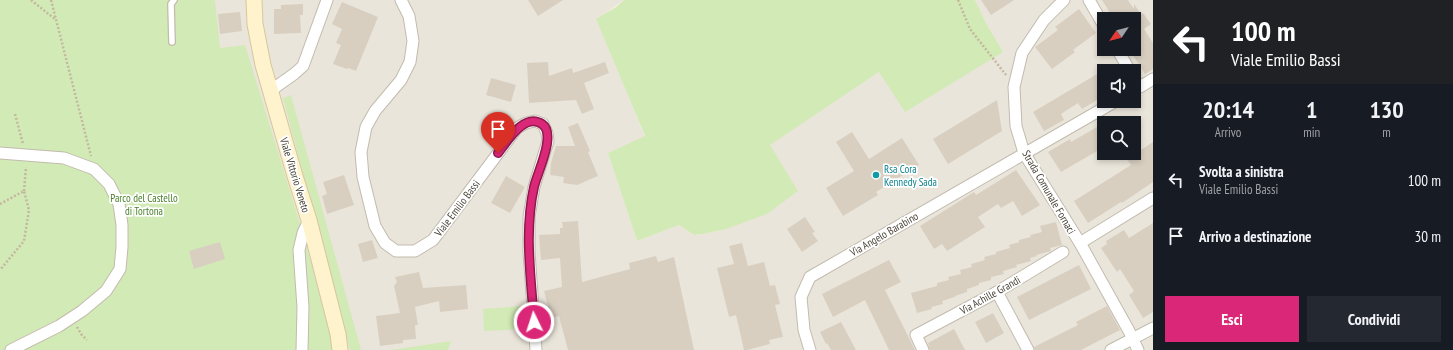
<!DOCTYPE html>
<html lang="it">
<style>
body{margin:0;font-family:"PT Sans Narrow",sans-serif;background:#242831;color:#f1f3f6;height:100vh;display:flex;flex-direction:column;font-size:15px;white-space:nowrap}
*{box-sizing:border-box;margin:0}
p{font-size:13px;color:#9ea1a6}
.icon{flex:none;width:22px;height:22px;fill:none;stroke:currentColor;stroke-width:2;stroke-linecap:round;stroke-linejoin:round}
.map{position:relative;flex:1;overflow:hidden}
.panel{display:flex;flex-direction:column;background:#171b24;width:300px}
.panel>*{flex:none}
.top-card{background:#202124;color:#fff;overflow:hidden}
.needle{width:26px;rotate:235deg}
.tools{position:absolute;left:1097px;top:12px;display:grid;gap:8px}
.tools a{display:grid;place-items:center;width:44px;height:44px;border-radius:0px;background:#171b24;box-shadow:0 2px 6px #0003;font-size:20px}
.pin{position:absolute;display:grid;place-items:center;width:34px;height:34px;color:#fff;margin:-41px -17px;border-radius:50% 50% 50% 0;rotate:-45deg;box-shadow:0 0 4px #0007}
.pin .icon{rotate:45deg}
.me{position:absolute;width:44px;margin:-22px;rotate:356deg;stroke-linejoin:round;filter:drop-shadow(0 0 3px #0008)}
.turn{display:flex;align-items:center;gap:14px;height:84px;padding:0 12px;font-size:18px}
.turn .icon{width:52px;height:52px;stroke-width:2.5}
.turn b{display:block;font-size:28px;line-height:34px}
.eta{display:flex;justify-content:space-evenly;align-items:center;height:68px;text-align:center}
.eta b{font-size:24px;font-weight:800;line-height:28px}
.action{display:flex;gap:8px;margin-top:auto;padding:8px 12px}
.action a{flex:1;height:46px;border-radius:0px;background:#db2777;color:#fff;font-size:16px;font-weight:800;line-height:46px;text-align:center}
.action a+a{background:#242831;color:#f1f3f6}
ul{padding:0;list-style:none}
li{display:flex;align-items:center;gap:12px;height:56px;padding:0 12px}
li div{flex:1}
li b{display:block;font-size:15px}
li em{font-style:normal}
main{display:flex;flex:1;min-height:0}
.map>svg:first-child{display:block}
</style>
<main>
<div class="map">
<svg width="1153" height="350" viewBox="0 0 1153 350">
<rect width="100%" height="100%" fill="#f6f3ec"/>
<path fill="#eae5da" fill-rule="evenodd" d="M0,0H624L597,19L645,137L608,153L637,241L679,225L694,235L703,234L726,229L798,191L769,145L879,72L1002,52L987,25L975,0H1153V350H0ZM1104,19H1134V49H1104ZM1104,71H1134V101H1104ZM1104,123H1134V153H1104Z"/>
<g fill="#d2eab5">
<path d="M0,0H215L220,48L245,45L305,240L334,350H0Z"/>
<path d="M624,0H975L987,25L1003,52L905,112L879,72L770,145L798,191L767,214L726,229L703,234L694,235L679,225L637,241L608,153L645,136L596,19L616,7Z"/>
<path d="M291,95L361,350H350L283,98Z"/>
<path d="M522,306L523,329L484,331L483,309Z"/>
<path d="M451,341L448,350H391Z"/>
</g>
<g fill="#d8cfc1">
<path d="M528,0H563L538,16Z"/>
<path d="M981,0H1014L991,15Z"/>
<path d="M1102,0H1128L1134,9V4L1141,14L1143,13L1151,24L1144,29L1153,43V69L1145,74L1132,53L1134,52V19H1114Z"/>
<path d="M342,2L378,17L356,71L348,68L347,69L333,64L341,45L336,43L342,29L332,24Z"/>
<path d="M303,4V15H300L301,33L274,34V9H281V5Z"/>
<path d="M1079,9L1096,33L1073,50L1075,52L1052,69L1035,47L1058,30L1055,27Z"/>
<path d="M240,12L242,31L220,34L218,14Z"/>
<path d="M548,62L549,76L572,68L573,73L605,62L609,73L584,83L594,109L582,114L576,100L529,103L527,63Z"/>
<path d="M1104,70V96L1082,109L1078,103L1061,114L1064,120L1044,131L1033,112Z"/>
<path d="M491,78L516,85L511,102L486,95Z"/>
<path d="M997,100L1002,131L948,164L933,139Z"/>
<path d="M578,123L590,151L588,152L598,176L577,185L563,183L564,177L550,175L551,163L556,146H575L568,127Z"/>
<path d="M1104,123V147L1061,172L1048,152L1070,139L1071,142Z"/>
<path d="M852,132L869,159L902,138L919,165L876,192L878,195L843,216L826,188L854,171L836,142Z"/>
<path d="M1153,142V182L1122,203L1121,202L1088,223L1074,201L1131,165L1127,159Z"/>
<path d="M1016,170L1040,205L1022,216L1013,201L1001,208L998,204L978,217L985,227L947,251L942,244L934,249L920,226L974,192L976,195Z"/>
<path d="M344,175L354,205L327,214L322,196L327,194L323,182Z"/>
<path d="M506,176L525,187L510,213L491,203Z"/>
<path d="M805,217L815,232L812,233L818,241L802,252L787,229Z"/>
<path d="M578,221L582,282L630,269L629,263L656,256L658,262L674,257L694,350H568L559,316L551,318L544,291L562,287L560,258L541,260L539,235L560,234V228H563L562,222Z"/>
<path d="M1056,222L1062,245L1050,248L1051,251L1036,255L1037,256L1030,258L1031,261L1016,265L1017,267L1003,271L1004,274L991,277V280L979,283V285L967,289V292L955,296V297L942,301L943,304L931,307L932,309L917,313L911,293L937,286V283L949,280L948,277L961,274L960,270L972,267L971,264L985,260L984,257L996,254V252L1010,248L1009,245L1019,242V240L1031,237L1030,235L1042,232L1040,226Z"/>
<path d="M1153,223V312L1143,318L1129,295L1134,291L1120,269L1117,272L1101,248L1107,244L1106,241L1124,230L1129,238Z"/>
<path d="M372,240L378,258L363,262L358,244Z"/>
<path d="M220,242L225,259L194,269L189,251Z"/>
<path d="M742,243L748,266L764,262L770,286L775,285L780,304L775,305L783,337L769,340L770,344L747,350H744L736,315L729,317L717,268L734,264L729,246Z"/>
<path d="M889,260L901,282L885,290L915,350H889L865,300L833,317L822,294Z"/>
<path d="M1079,265L1091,289L1029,320L1017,297Z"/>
<path d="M419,272L423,288L466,285L468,309L440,312L439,301L415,307L418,325H415L416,339L403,340V343L380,346L376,316L400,313L394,286L397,282L395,277Z"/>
<path d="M1107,306L1120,330L1081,350H1035L1034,347L1078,325L1076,322Z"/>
<path d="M993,313L1004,333L986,343L975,322Z"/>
<path d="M841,322L856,350H831L827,343L826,344L820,332Z"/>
<path d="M954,329L965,350H930L928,343Z"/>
</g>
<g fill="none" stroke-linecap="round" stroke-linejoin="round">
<g stroke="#c2bbae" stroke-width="8">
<path id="lane" d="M172,42L171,4L174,0"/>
</g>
<g stroke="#c2bbae" stroke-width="13">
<g id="street">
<path d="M401,0L409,16L413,41L410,62L401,80L375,111L366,127L361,152L363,177L375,226L385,243L396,251H415L433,240L517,128L526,123L535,121L543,124L547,133L548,141L534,187L529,217V252L536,350"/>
<path d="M1064,0L1044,20L1022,53L1014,87L1016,126L1024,153L1080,243L1129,331L1138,350"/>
<path d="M1089,0L1104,26"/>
<path d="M1117,49L1130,71"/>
<path d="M1134,78L1140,87L1153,79"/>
<path d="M270,91L294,74L303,66L327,0"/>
<path d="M0,153L64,158L94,169L109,184L119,204L122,225V247L120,269L106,291L82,311L59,326L11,350"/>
<path d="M1080,243L1153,198"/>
<path d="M997,292L1028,350"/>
<path d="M302,350L303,307L299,250L303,233L309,220"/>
<path d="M810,350L804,330L801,297L810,277L1116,101"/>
<path d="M923,350L916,335L997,292L1063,252"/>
<path d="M1111,350L1153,328"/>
</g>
</g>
<g stroke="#d6c79b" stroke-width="17">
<path id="secondary" d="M254,0L255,24L263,65L295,176L309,220L338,334L340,350"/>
</g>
<g stroke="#c4b79f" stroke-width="2.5" stroke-dasharray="2 2" stroke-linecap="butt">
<path d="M31,0L55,19"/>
<path d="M51,0L91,156"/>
<path d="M958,0L970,29L1006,75"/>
<path d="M15,114L23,144"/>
<path d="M24,191L26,167"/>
<path d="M0,204L24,191L29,210L24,241L0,270"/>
<path d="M77,327L81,334L87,340"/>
</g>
<use href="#lane" stroke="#fff" stroke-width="5.5"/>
<use href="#street" stroke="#fff" stroke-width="11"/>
<use href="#secondary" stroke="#fff3cd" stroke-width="15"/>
</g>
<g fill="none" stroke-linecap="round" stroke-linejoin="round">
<g stroke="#8e194d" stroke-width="10">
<path id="route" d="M498,153C507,142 524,112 542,124C557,134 537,173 534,187C524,232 531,277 534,322"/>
</g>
<use href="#route" stroke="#db2777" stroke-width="7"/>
</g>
<circle fill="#0f9aa8" stroke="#fff" stroke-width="1.5" cx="876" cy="175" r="4"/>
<g text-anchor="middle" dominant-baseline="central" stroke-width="3.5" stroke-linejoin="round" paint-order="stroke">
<g font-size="11" fill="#0d838f" stroke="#fff" text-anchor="start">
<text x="884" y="169">Rsa Cora<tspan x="884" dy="13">Kennedy Sada</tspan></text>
</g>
<g font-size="11" fill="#4b4439" stroke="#fff">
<text transform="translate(295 175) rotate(73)">Viale Vittorio Veneto</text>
<text transform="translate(1049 192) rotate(60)">Strada Comunale Fornaci</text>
<text transform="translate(457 208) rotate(-53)">Viale Emilio Bassi</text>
<text transform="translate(884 234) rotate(-30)">Via Angelo Barabino</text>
<text transform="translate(990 295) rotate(-29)">Via Achille Grandi</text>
</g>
<g font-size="11" fill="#4a7f2a" stroke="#fff">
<text x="144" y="198">Parco del Castello<tspan x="144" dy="13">di Tortona</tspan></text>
</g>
</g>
</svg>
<div class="tools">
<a><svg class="needle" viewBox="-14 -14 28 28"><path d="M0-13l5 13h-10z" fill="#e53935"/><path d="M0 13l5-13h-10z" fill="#9ea1a6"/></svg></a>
<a><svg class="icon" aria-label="sound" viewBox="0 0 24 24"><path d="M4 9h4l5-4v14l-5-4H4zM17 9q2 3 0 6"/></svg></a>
<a><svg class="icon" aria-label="search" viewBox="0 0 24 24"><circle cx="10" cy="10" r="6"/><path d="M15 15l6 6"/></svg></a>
</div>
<div class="pin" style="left:498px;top:153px;background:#d93025"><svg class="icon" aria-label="arrive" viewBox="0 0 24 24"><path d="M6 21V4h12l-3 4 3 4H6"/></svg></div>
<svg class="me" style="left:534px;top:322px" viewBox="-20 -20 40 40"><circle r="17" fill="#db2777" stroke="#fff" stroke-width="3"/><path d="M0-11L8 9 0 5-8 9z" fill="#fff"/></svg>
</div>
<section class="panel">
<div class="top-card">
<div class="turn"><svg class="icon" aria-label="left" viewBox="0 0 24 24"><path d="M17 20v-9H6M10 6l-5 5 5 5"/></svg><div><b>100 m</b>Viale Emilio Bassi</div></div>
</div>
<div class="eta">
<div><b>20:14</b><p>Arrivo</p></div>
<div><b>1</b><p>min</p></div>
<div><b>130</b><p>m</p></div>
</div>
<ul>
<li><svg class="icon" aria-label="left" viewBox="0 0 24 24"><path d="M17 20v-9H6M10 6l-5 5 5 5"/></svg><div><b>Svolta a sinistra</b><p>Viale Emilio Bassi</p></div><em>100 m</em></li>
<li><svg class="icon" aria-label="arrive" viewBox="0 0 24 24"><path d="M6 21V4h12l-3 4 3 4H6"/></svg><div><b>Arrivo a destinazione</b></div><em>30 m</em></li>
</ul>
<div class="action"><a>Esci</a><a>Condividi</a></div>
</section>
</main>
